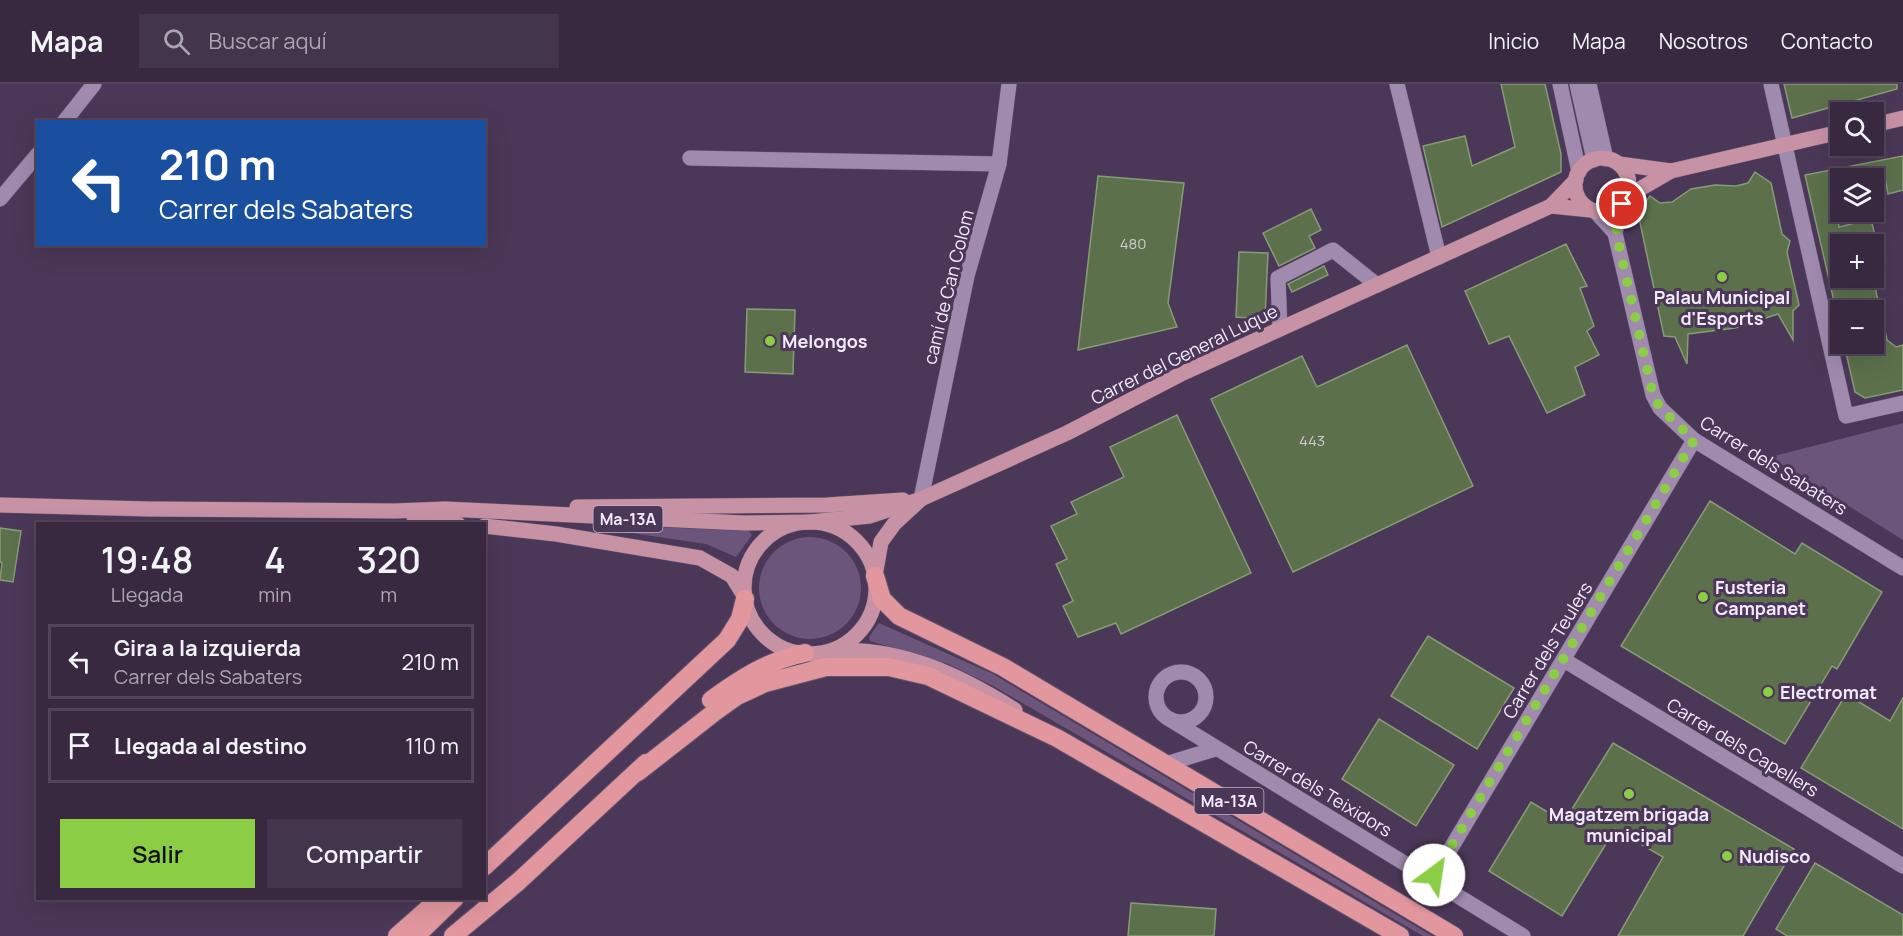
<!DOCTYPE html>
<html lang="es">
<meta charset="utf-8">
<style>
body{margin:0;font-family:Manrope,sans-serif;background:#43354c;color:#f1f3f6;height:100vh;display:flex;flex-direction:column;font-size:22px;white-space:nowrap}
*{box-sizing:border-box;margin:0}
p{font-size:20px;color:#aba6b1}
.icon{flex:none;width:33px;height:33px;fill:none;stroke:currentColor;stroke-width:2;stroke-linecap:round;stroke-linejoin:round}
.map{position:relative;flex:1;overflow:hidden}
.drawer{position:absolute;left:36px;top:438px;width:450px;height:378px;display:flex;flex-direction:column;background:#382941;border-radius:0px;box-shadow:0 6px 24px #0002,0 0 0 2px #52455a}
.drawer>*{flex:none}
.top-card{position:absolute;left:36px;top:36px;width:450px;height:126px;border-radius:0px;box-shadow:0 6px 24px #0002,0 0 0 2px #52455a;background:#1a4fa0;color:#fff;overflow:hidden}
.fabs{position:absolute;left:1830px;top:18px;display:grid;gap:12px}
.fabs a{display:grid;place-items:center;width:54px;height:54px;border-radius:0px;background:#382941;box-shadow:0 6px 24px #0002,0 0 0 2px #52455a;font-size:30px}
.pin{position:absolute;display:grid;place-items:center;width:51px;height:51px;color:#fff;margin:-26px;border:3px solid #fff;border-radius:50%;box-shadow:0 2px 6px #0007}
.me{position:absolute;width:66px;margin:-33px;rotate:31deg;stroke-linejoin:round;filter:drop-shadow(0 0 4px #0008)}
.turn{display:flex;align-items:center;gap:21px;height:126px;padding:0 24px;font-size:27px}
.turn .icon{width:78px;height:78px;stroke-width:2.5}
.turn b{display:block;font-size:42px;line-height:51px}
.eta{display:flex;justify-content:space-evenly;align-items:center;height:102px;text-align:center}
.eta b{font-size:36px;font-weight:600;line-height:42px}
.action{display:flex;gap:12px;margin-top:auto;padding:12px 24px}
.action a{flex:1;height:69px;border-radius:0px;background:#8bce46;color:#111;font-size:24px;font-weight:600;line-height:69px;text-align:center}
.action a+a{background:#43354c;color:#f1f3f6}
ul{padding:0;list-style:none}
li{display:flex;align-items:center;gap:18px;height:75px;margin:0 12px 9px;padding:0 12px;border:3px solid #52455a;border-radius:0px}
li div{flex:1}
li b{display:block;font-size:22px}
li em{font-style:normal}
header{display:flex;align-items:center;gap:36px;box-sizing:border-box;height:84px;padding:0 30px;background:#382941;border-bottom:2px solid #52455a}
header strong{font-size:28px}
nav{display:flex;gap:33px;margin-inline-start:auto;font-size:21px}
.search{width:420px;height:54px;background:#43354c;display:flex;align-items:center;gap:15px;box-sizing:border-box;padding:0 21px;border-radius:0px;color:#aba6b1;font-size:22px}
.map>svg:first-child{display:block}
</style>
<header>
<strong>Mapa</strong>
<div class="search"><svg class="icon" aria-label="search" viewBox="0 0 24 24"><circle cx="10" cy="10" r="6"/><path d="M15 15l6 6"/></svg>Buscar aquí</div>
<nav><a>Inicio</a><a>Mapa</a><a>Nosotros</a><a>Contacto</a></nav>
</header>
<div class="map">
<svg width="1903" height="852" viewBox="0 0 1903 852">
<rect width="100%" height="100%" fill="#4b3757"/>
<g fill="#6c557b">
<path d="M1903,339V456L1770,373Z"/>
<path d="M611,441L749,447L752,451L736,473L706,460L611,446L609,443Z"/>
<circle cx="810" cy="504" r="51"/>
<path d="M879,539L993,590L1432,852H1423L993,602L948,580L870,557L869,553Z"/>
</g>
<g fill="#5c704c" stroke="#869b76" stroke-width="1.5">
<path d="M1501,0H1545L1561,70V88L1442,143L1423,62L1465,52L1472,82L1515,63Z"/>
<path d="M1784,0H1897V5L1792,34Z"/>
<path d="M1903,72V106L1888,110L1885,94H1840V115L1837,116L1839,143L1871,135L1877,160H1840V194H1873L1887,256L1896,263L1903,261V306L1865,314L1855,308L1844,260H1874V226H1836L1805,91Z"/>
<path d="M1755,88L1771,99L1782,150L1790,157L1787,168L1799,221L1793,227V256L1778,230L1735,244L1688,250L1687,280L1675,253L1664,252L1638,129L1650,112L1660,119L1672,118L1691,105L1715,101L1736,102L1748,99Z"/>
<path d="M1098,92L1184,99L1168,219L1177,243L1078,266Z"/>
<path d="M1311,125L1321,146L1309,152L1315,164L1279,182L1263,149Z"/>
<path d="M1566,160L1587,202L1580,204L1594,242L1587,247L1599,271L1575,283L1585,311L1547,329L1509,252L1489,260L1465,207Z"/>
<path d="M1239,168L1268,169L1265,235L1236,233Z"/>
<path d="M1324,182L1328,191L1292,208L1288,200Z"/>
<path d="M747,225L795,226L793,290L745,288Z"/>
<path d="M1407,261L1473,402L1293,488L1211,315L1302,272L1317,303Z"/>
<path d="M1177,331L1251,489L1121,550L1116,539L1078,553L1063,522L1073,517L1056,480L1067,475L1051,442L1077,430L1071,418L1124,393L1110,363Z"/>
<path d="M1710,417L1795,470L1802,459L1882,508L1837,585L1832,582L1785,660L1621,562Z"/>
<path d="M0,444L21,447L13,498L0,496L2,479L0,478Z"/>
<path d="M1428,552L1514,604L1477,665L1391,612Z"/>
<path d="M1846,610L1890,637L1903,614V745L1801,684Z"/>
<path d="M1379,635L1454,681L1416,742L1342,695Z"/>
<path d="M1613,659L1794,765L1743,852H1618L1663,773L1615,745L1562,832L1489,787L1531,718L1564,738Z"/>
<path d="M1815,779L1903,831V852H1787L1776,845Z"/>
<path d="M1131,819L1216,825L1214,852H1128Z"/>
</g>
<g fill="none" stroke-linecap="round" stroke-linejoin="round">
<g stroke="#64536e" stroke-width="16">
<g id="minor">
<path d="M1397,0L1439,173"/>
<path d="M1560,0L1579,88"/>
<path d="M1577,0L1594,76"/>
<path d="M1589,0L1606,75"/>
<path d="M1771,0L1846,332L1903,319"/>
<path d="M64,38L94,0"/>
<path d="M690,74L999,80"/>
<path d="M0,115L38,70"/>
<path d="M1622,120L1615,149L1653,311L1660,324L1694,356L1903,484"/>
<path d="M1595,127L1615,149"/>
<path d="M1280,245L1278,194L1333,166L1377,201"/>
<path d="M921,415L967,192L999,80L1009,0"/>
<path d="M1564,576L1903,782"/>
<circle cx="1181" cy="613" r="25"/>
<path d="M1171,636L1523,852"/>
<path d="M1166,680L1215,665"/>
<path d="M1432,796L1694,356"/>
</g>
</g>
<g stroke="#64536e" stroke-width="16">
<g id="major">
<path d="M1874,41L1903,34"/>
<circle cx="1602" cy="101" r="27"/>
<path d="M1619,80L1671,87"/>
<path d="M1626,113L1671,87L1840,48"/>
<path d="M1551,122L1591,126"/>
<path d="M0,421L149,425L395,427L445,425L744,439L810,438L870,432L921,415"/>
<path d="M577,423L827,421L903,416"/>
<path d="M413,431L458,440"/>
<circle cx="810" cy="504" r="66"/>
<path d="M484,442L556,450L700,474L732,492L743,510"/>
<path d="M875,492L881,458L894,440L921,415L1067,349L1181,290L1551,122L1576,96"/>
<path d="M834,567C900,562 961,592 1015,626"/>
</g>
</g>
<g stroke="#64536e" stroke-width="20">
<g id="highway">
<path d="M875,492L882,515L899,532L1003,583L1454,852"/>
<path d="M711,616C740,595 769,576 805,569"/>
<path d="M638,688L716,627L737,612L765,599L826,583H889L928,592L1057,654L1400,852"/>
<path d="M484,783L727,556L740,535L745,515"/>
<path d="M397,852L440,814"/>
<path d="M416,852L455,814"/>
<path d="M453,852L519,797L646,679"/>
</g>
</g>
<use href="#minor" stroke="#a08aae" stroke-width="15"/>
<use href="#major" stroke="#c892a5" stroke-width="15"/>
<use href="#highway" stroke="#e2979f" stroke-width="18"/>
</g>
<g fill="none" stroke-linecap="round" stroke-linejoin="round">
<path stroke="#8bce46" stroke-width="10" stroke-dasharray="0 18" d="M1434,791L1694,356L1660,324L1653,311L1616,149L1622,120"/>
</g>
<g fill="#8bce46" stroke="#4b3757" stroke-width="2">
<circle cx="1722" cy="193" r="6"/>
<circle cx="770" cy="257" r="6"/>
<circle cx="1703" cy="513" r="6"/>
<circle cx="1768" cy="608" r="6"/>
<circle cx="1629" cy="710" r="6"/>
<circle cx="1727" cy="772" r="6"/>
</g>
<g text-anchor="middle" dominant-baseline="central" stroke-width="6" stroke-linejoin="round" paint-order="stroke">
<g font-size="15" fill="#cfcbd1">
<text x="1133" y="159">480</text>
<text x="1312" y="356">443</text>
</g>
<g fill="#4b3757" stroke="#c2b4cb" stroke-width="1.5">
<rect x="593.5" y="422" width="69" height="26" rx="4.5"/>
<rect x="1194.5" y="704" width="69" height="26" rx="4.5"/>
</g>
<g font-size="16" font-weight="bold" fill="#f5e9fd">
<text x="628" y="435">Ma-13A</text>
<text x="1229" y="717">Ma-13A</text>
</g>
<g font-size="18" fill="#f5e9fd" stroke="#4b3757">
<text transform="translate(948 203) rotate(-76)">camí de Can Colom</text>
<text transform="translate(1184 270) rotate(-26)">Carrer del General Luque</text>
<text transform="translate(1774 381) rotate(32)">Carrer dels Sabaters</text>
<text transform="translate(1547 566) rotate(-59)">Carrer dels Teulers</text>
<text transform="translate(1743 663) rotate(31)">Carrer dels Capellers</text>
<text transform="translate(1318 704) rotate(31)">Carrer dels Teixidors</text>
</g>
<g font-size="18" font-weight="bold" fill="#f5e9fd" stroke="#4b3757" text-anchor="start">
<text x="1722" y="213" text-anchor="middle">Palau Municipal<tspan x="1722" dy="21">d'Esports</tspan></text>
<text x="782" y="257">Melongos</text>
<text x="1715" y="503">Fusteria<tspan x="1715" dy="21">Campanet</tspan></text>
<text x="1780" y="608">Electromat</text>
<text x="1629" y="730" text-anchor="middle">Magatzem brigada<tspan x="1629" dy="21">municipal</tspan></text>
<text x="1739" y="772">Nudisco</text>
</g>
</g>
</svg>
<div class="fabs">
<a><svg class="icon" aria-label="search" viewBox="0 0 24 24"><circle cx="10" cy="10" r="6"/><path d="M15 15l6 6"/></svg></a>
<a><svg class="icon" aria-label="layers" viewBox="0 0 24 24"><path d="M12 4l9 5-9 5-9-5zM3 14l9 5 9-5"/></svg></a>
<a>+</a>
<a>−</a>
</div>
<div class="pin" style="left:1622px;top:120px;background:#d93025"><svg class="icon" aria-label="arrive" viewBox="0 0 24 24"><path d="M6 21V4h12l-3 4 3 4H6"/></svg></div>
<svg class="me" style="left:1434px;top:791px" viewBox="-20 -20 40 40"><circle r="19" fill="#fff"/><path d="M0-13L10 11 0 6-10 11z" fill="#8bce46"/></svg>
<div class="top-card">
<div class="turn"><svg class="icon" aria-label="left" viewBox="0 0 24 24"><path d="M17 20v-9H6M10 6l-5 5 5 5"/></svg><div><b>210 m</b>Carrer dels Sabaters</div></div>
</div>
<section class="drawer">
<div class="eta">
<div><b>19:48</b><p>Llegada</p></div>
<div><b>4</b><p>min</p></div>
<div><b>320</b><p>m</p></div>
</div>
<ul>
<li><svg class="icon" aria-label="left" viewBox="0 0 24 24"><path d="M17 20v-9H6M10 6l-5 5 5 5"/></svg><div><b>Gira a la izquierda</b><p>Carrer dels Sabaters</p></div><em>210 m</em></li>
<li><svg class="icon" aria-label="arrive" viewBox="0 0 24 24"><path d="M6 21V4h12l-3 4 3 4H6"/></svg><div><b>Llegada al destino</b></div><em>110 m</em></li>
</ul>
<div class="action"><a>Salir</a><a>Compartir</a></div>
</section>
</div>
